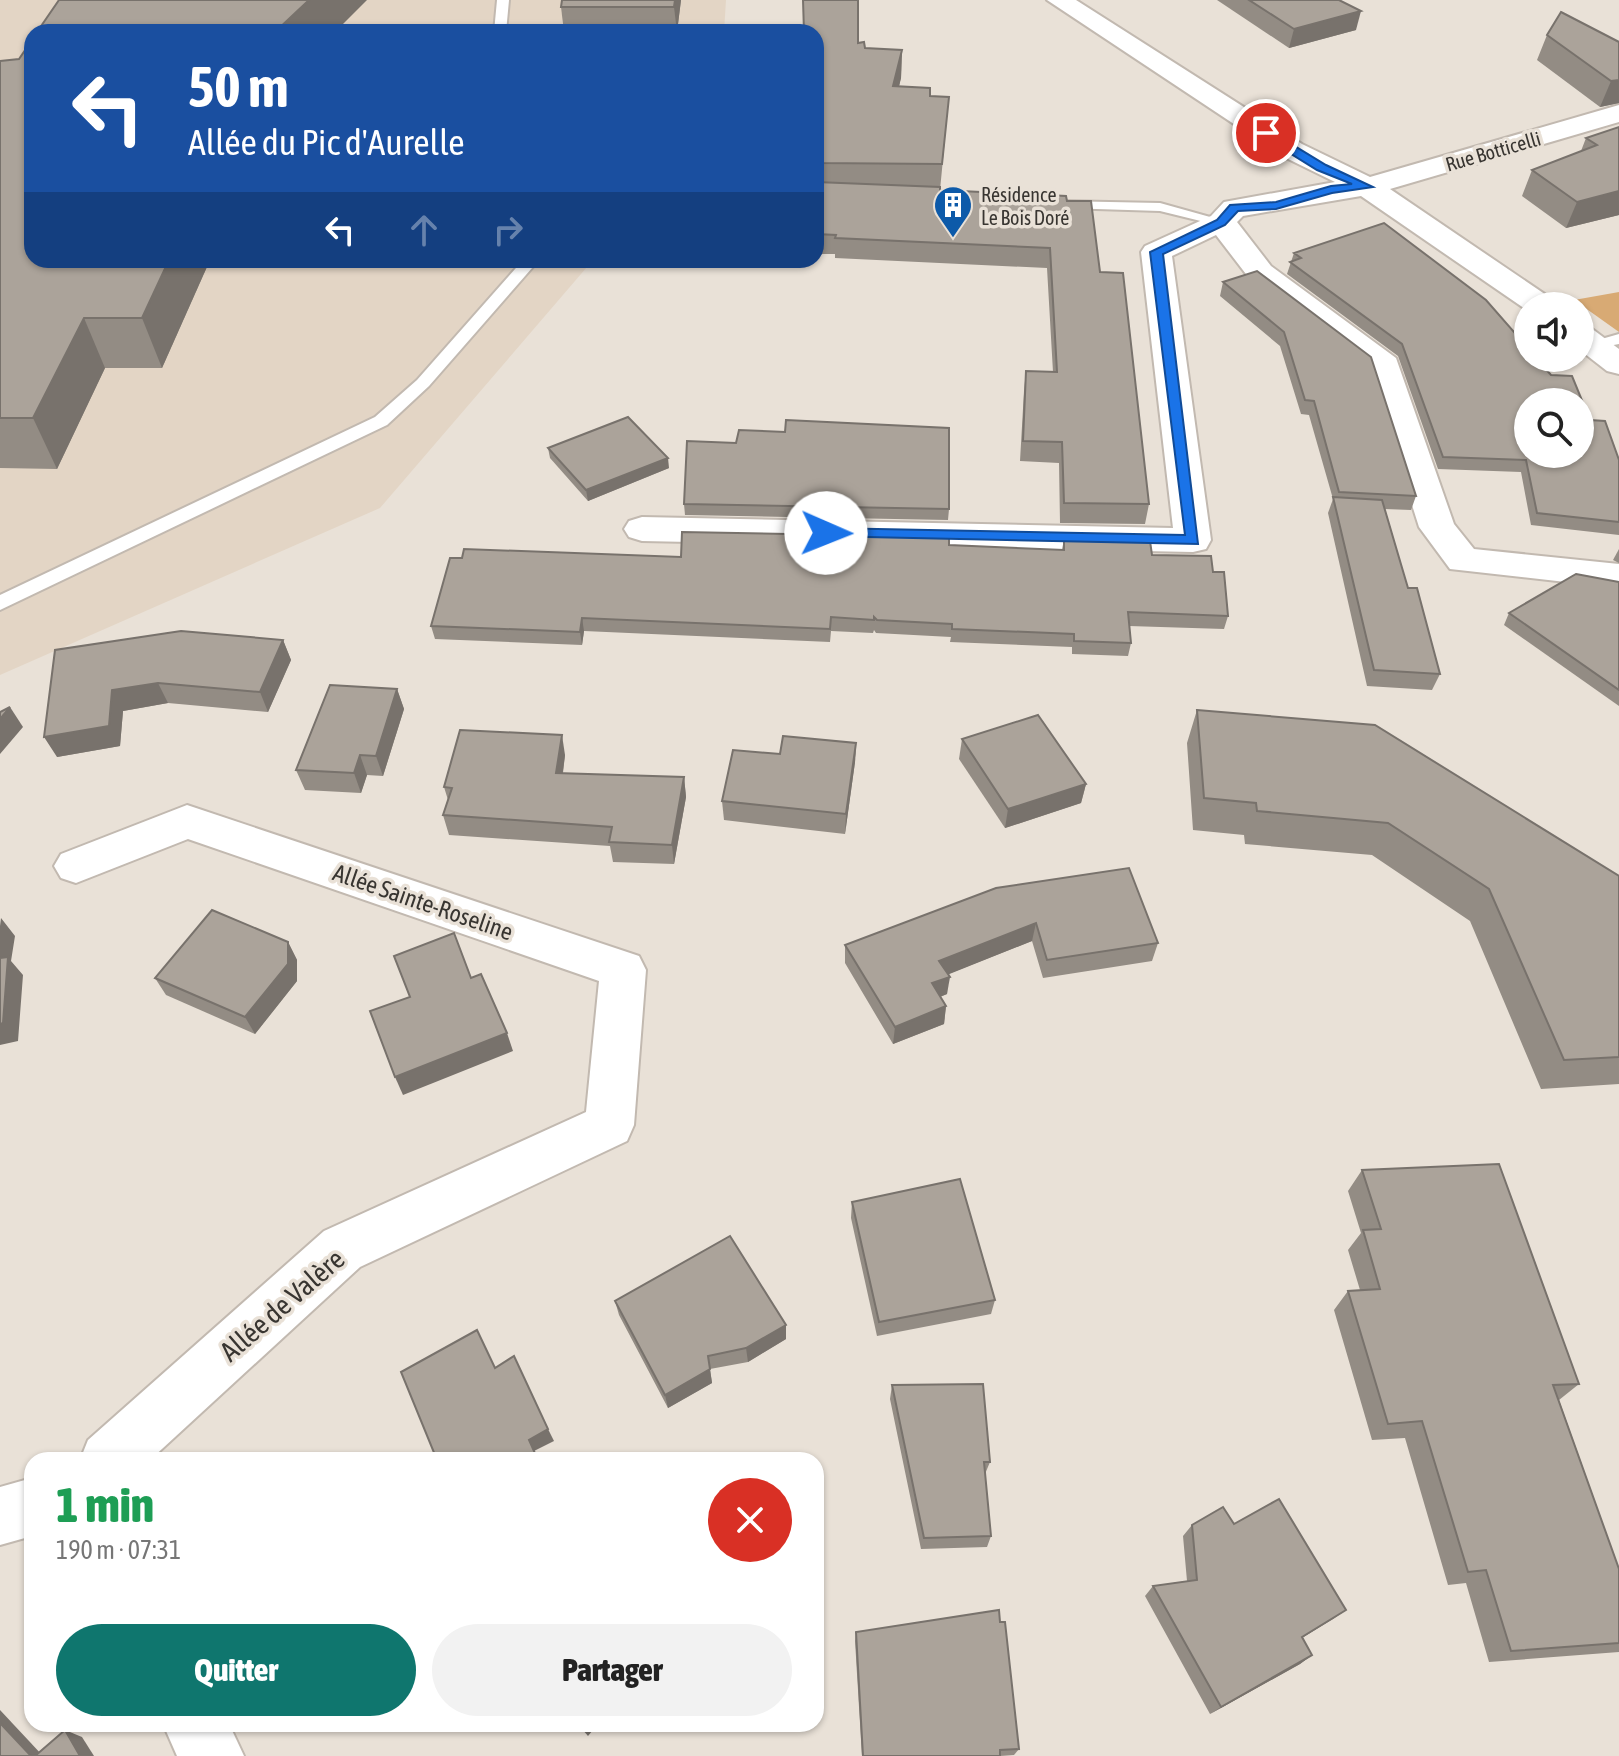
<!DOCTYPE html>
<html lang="fr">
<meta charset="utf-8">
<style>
body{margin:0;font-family:"Asap Condensed",sans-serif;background:#f2f2f2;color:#222;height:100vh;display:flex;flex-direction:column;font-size:30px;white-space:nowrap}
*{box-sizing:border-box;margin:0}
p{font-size:26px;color:#767676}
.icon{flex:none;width:44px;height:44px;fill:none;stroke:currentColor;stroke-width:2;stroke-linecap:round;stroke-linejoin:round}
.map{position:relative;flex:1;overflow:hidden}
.side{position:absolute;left:24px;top:1452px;width:800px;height:280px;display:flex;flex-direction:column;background:#fff;border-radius:24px;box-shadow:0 2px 6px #0004}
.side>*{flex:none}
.guide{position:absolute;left:24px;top:24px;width:800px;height:244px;border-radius:24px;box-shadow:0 2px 6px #0004;background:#1a4fa0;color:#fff;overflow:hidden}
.fabs{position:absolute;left:1514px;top:292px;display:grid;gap:16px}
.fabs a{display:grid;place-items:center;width:80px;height:80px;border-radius:50%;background:#fff;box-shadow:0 2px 6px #0004;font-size:40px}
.pin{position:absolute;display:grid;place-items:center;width:68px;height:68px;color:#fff;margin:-34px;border:4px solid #fff;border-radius:50%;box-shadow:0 2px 8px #0007}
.me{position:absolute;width:88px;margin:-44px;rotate:91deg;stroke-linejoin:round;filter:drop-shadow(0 0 6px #0008)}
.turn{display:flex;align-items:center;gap:28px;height:168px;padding:0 32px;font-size:36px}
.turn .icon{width:104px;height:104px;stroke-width:2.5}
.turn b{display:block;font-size:56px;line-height:68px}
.lanes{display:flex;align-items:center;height:76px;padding:0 32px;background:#0003;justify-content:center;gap:40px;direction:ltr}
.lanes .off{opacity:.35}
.round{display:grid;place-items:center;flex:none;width:84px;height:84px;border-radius:42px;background:#f2f2f2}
.summary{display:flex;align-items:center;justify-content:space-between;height:136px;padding:0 32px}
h1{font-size:48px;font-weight:800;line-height:60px;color:#1e9e55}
.primary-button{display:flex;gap:16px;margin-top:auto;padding:16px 32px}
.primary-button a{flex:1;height:92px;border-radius:48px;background:#0f766e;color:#fff;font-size:32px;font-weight:800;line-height:92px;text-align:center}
.primary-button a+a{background:#f2f2f2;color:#222}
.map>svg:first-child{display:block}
</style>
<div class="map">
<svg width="1619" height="1756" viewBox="0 0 1619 1756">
<rect width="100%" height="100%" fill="#e9e1d7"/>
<path fill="#e3d5c5" d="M0,0H726L724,32H32V260H593L380,508L0,675Z"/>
<path fill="#d8aa74" d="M1619,292V332L1574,300Z"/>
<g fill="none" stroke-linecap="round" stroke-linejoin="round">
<g stroke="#c2b9b0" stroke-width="4">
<g id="service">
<path d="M497,0H509L506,32H494Z"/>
<path d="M1059,201L1160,203L1228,222L1221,226L1160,211L1064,208L1059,207Z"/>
<path d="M523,260H539L429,386L387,425L0,610V595L375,417L417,380Z"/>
<path d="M1619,334V344L1592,349L1584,344Z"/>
</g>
</g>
<g stroke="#c2b9b0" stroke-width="4">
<g id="minor">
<path d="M1047,0H1076L1302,144L1370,177L1619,105V122L1390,189L1552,299L1557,306H1528V311L1361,196L1243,216L1237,222L1271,266L1396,358L1454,524L1474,549L1619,564V593L1601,586L1450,569L1419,527L1369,369L1249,278L1216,235L1172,256L1211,540L1206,549L1193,552L642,541L629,537L624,529L629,521L642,517L1173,528L1141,252L1145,246L1211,216L1224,202L1335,182L1282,156Z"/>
<path d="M1580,325L1591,328L1619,349V374L1607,371L1580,350Z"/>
<path d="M187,805L639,956L646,970L634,1125L627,1141L360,1267L150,1460H80L88,1440L324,1231L586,1112L599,981L188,839L76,883L61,878L54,866L61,854Z"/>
<path d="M32,1478V1536L0,1545V1487Z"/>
<path d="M163,1724H229L244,1756H177Z"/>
</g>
</g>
<use href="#service" fill="#fff" fill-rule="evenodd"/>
<use href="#minor" fill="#fff" fill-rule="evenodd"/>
</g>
<g fill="#938c84">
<path d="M562,0H681L677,32H564L561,7Z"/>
<path d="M803,0H858V43L865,48L902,50L901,78L899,86L930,96L949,97L940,190L1067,201L1100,272L1149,504L1145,524L1060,523L1059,463L1020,461L1024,391L1026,371L1053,372L1047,268L835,258V254H816V32H804Z"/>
<path d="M1217,0H1339L1356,30L1289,48Z"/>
<path d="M1547,35L1619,42V103L1600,107L1537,60Z"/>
<path d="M0,61L210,260L162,368H105L57,469L0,468Z"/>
<path d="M1619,127V215L1566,228L1522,196L1532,170L1581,151L1586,138Z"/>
<path d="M1294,253L1590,420L1619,460V535L1531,525L1521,472L1438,469L1398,356L1287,274Z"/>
<path d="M1257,271L1416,496L1411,510L1385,509L1408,588L1440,674L1432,690L1367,686L1328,513L1333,499L1309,415L1301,414L1280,346L1220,296L1223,282Z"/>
<path d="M548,448L669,468L588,501L550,458Z"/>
<path d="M684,504L949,509L948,520L685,515Z"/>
<path d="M1064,539L1152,555L1213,572L1228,616L1224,629L1129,626L1131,643L1128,656L1072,654V647L950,642L951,637L876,633L874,630L873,633L831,631L830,642L584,631L582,645L435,639L431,626L681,557L949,545L1062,550Z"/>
<path d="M1619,549V563L1613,560Z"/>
<path d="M1619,582V706L1504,625L1509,613Z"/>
<path d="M283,640L291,660L268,712L168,703L123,711L120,746L57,757L55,650Z"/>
<path d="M397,689L404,709L383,776L367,775L361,793L305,790L296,770Z"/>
<path d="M1197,710L1619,876V1084L1541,1089L1470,921L1372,855L1245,844L1244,835L1193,830L1187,743Z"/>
<path d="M962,739L1086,784L1081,803L1005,828L959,759Z"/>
<path d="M856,743L855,762L845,834L724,820L722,801L780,754Z"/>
<path d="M565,755L563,773L684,777L686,797L674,864L613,862L610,846L449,835L443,815L448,800L444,787Z"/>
<path d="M996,888L1158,943L1152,961L1043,978L1032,941L948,974L947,994L940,997L946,1006L944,1024L893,1044L845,963V945Z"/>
<path d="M288,942L297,960V981L255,1034L166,995L155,978Z"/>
<path d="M1362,1170L1579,1384L1559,1400L1619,1569V1652L1489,1662L1466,1583L1448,1585L1405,1438L1372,1440L1334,1310L1348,1291L1360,1290L1348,1250L1361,1233L1348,1191Z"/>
<path d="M852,1202L995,1300L991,1314L877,1336L851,1218Z"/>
<path d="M615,1301L786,1325V1339L748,1362L710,1369L712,1383L668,1408L619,1315Z"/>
<path d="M892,1385L990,1462L985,1474L991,1536L987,1547L921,1549L890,1399Z"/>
<path d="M1234,1524L1346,1610L1302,1638L1312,1655L1300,1664L1210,1714L1145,1596L1153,1586L1187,1581L1183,1536L1192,1525Z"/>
<path d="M856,1632L1019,1749L1014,1755L1000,1756H862L855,1641Z"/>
</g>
<g fill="#78726c">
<path d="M309,0H367L335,32H275Z"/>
<path d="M675,0H681L677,32L674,7Z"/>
<path d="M1361,11L1356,30L1289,48L1294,29Z"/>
<path d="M902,50L901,78L892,115L893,86Z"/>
<path d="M1619,80V103L1600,107L1611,81Z"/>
<path d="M1619,191V215L1566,228L1577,202Z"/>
<path d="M169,260H210L162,368L142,318Z"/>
<path d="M84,318L105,368L57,469L33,418Z"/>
<path d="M668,458L669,468L588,501L586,490Z"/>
<path d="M582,618L584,631L582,645L580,632Z"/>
<path d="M283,640L291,660L268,712L260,692Z"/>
<path d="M158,683L168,703L123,711L120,746L57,757L44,737L112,690Z"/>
<path d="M397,689L404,709L383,776L376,756Z"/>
<path d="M10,707L23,727L0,754V719Z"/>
<path d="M562,735L565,755L560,793L556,773Z"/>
<path d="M856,743L855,762L845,834L846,814Z"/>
<path d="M360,755L367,775L361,793L354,773Z"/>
<path d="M684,777L686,797L674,864L672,845Z"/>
<path d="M1086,784L1081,803L1005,828L1008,809Z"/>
<path d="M1,918L15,936L11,961L23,975L18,1041L0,1045V926Z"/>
<path d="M1036,923L1032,941L937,979L939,961Z"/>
<path d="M288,942L297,960V981L255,1034L245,1017Z"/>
<path d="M950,977L947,994L929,1001L932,983Z"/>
<path d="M946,1006L944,1024L893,1044L895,1027Z"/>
<path d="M507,1033L513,1051L403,1095L395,1077Z"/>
<path d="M786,1325V1339L748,1362L746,1348Z"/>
<path d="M708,1356L712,1383L668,1408L665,1395Z"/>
<path d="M548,1429L554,1441L534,1451L529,1440Z"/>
<path d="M1346,1610L1333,1619L1290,1645L1302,1637Z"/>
<path d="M1312,1655L1300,1664L1210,1714L1221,1707Z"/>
<path d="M0,1710L43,1756H31L0,1723Z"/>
<path d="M587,1724H598L588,1736L582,1729Z"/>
<path d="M65,1730L82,1737L94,1756H80Z"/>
</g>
<g fill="#aba39a" stroke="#78726c" stroke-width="2" fill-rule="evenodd">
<path d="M59,0H309L275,32H37Z"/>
<path d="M562,0H675L674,7H561Z"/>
<path d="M803,0H858V43L864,42L865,48L902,50L893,86L930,88V96L949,97L942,164L816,163V141L818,120L816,119V32H804Z"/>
<path d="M1249,0H1339L1361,11L1294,29Z"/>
<path d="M1561,12L1619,42V80L1611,81L1547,35Z"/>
<path d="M32,40V260H169L142,318H84L33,418H0V61L19,59Z"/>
<path d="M1619,127V191L1577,202L1532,170L1597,145L1586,138Z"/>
<path d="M816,182L940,187V190L1066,196L1067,201H1091L1100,272L1123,273L1149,504L1064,503L1062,442L1023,441L1026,371L1057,372L1050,248L835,238L836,235L816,234Z"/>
<path d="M1384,223L1486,300L1528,348V358H1536L1551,375L1572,376L1590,420L1605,421L1619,460V522L1537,513L1526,460L1443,457L1402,344L1290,262L1301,258L1294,253ZM1528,402H1580V454H1528Z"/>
<path d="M1257,271L1371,357L1416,496L1339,492L1314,401L1305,400L1284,332L1223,282Z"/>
<path d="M628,417L668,458L586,490L548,448Z"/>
<path d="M786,420L949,428V509L684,504L687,441L736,443L739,430L785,432Z"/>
<path d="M1333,497L1382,500L1408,588H1417L1440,674L1374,670Z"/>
<path d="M682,532L949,537V545L1064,550V539L1150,541L1152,555L1211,556L1213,572H1224L1228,616L1128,612L1131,643L1074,641V634L952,629V624L877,620L874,617V620L831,617L830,629L582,618L580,632L431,626L450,558H462L464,549L681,557Z"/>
<path d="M1576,574L1619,582V690L1509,613Z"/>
<path d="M181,631L283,640L260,692L158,683L112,690L109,726L44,737L55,650Z"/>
<path d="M330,685L397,689L376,756L360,755L354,773L296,770Z"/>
<path d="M10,707L0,719V712Z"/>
<path d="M1197,710L1375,725L1619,876V1057L1564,1060L1489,889L1388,823L1257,811L1256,803L1204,798Z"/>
<path d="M1038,715L1086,784L1008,809L962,739Z"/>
<path d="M460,730L562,735L556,773L684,777L672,845L609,842L612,827L443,815L452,788L444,787Z"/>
<path d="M783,736L856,743L846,814L722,801L733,750L780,754Z"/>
<path d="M1129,868L1158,943L1047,960L1036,923L939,961L950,977L932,983L946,1006L895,1027L845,945L996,888Z"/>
<path d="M212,910L288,942V964L245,1017L155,978Z"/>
<path d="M454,933L471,978L481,974L507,1033L395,1077L370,1011L410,997L394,956Z"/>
<path d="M8,957L3,1023L0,1024V958Z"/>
<path d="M1499,1164L1579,1384L1553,1385L1619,1569V1643L1511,1651L1486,1570L1468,1572L1422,1421L1388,1424L1348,1291L1380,1289L1363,1230L1381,1229L1362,1170Z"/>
<path d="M960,1179L995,1300L879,1322L852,1202Z"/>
<path d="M730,1236L786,1325L746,1348L708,1356L710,1369L665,1395L615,1301Z"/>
<path d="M477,1330L495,1368L514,1356L548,1429L529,1440L538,1460H437L401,1372Z"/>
<path d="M983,1384L990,1462H984L991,1536L924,1538L892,1385Z"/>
<path d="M1279,1499L1346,1610L1302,1637L1312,1655L1221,1707L1153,1586L1197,1580L1192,1525L1223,1507L1234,1524Z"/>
<path d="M999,1610L1000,1622H1005L1019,1749L1000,1750V1756H863L856,1632Z"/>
<path d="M0,1723L31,1756H0Z"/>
<path d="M578,1724H587L582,1729Z"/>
<path d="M65,1730L80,1756H35Z"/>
</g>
<path fill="#1a73e8" stroke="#114b97" stroke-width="2" d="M1262,131H1270L1326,165L1373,187L1332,193L1276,209L1238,211L1225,225L1163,254L1198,544L820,536L818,533L826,528L1185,535L1150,252L1217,220L1230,205L1276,202L1331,186L1352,184L1317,170L1262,136Z"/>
<defs>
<g id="building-pin" transform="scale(2)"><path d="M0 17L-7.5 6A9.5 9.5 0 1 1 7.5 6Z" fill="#0d5aa9" stroke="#e9e1d7"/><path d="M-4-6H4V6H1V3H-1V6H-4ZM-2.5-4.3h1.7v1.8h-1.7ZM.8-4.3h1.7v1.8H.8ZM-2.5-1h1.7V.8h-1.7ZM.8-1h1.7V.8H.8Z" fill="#fff"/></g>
</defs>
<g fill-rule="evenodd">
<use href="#building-pin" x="953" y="205"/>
</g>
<g text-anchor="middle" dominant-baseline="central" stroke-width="7" stroke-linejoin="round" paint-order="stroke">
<g font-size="20" fill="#383531" stroke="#e9e1d7">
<text transform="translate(1493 151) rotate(-16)">Rue Botticelli</text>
</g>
<g font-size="20" fill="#383531" stroke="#e9e1d7" text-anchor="start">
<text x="981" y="194">Résidence<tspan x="981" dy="23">Le Bois Doré</tspan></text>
</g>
<g font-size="24" fill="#383531" stroke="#e9e1d7">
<text transform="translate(423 902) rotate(19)">Allée Sainte-Roseline</text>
</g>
<g font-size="28" fill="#383531" stroke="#e9e1d7">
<text transform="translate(282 1305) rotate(-41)">Allée de Valère</text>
</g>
</g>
</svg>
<div class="fabs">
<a><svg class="icon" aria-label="sound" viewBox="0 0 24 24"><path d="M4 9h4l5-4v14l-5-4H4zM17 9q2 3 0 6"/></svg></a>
<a><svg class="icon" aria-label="search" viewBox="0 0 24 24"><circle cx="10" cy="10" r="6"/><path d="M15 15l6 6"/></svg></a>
</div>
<div class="pin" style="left:1266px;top:133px;background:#d93025"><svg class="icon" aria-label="arrive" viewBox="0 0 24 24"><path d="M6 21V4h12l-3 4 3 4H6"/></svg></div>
<svg class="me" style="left:826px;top:533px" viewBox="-20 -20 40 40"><circle r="19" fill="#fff"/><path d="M0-13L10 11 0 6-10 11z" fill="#1a73e8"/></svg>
<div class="guide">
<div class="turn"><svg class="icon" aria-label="left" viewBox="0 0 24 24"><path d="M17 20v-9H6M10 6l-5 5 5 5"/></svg><div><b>50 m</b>Allée du Pic d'Aurelle</div></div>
<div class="lanes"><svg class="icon" aria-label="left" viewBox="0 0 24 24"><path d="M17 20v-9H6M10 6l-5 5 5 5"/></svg><svg class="icon off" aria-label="ahead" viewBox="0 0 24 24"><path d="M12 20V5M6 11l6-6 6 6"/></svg><svg class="icon off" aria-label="right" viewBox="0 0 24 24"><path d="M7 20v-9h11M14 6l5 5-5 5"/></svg></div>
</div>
<section class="side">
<div class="summary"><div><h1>1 min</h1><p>190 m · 07:31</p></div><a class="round" style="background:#d93025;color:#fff"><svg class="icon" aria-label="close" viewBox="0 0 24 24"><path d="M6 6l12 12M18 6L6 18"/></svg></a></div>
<div class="primary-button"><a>Quitter</a><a>Partager</a></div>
</section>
</div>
